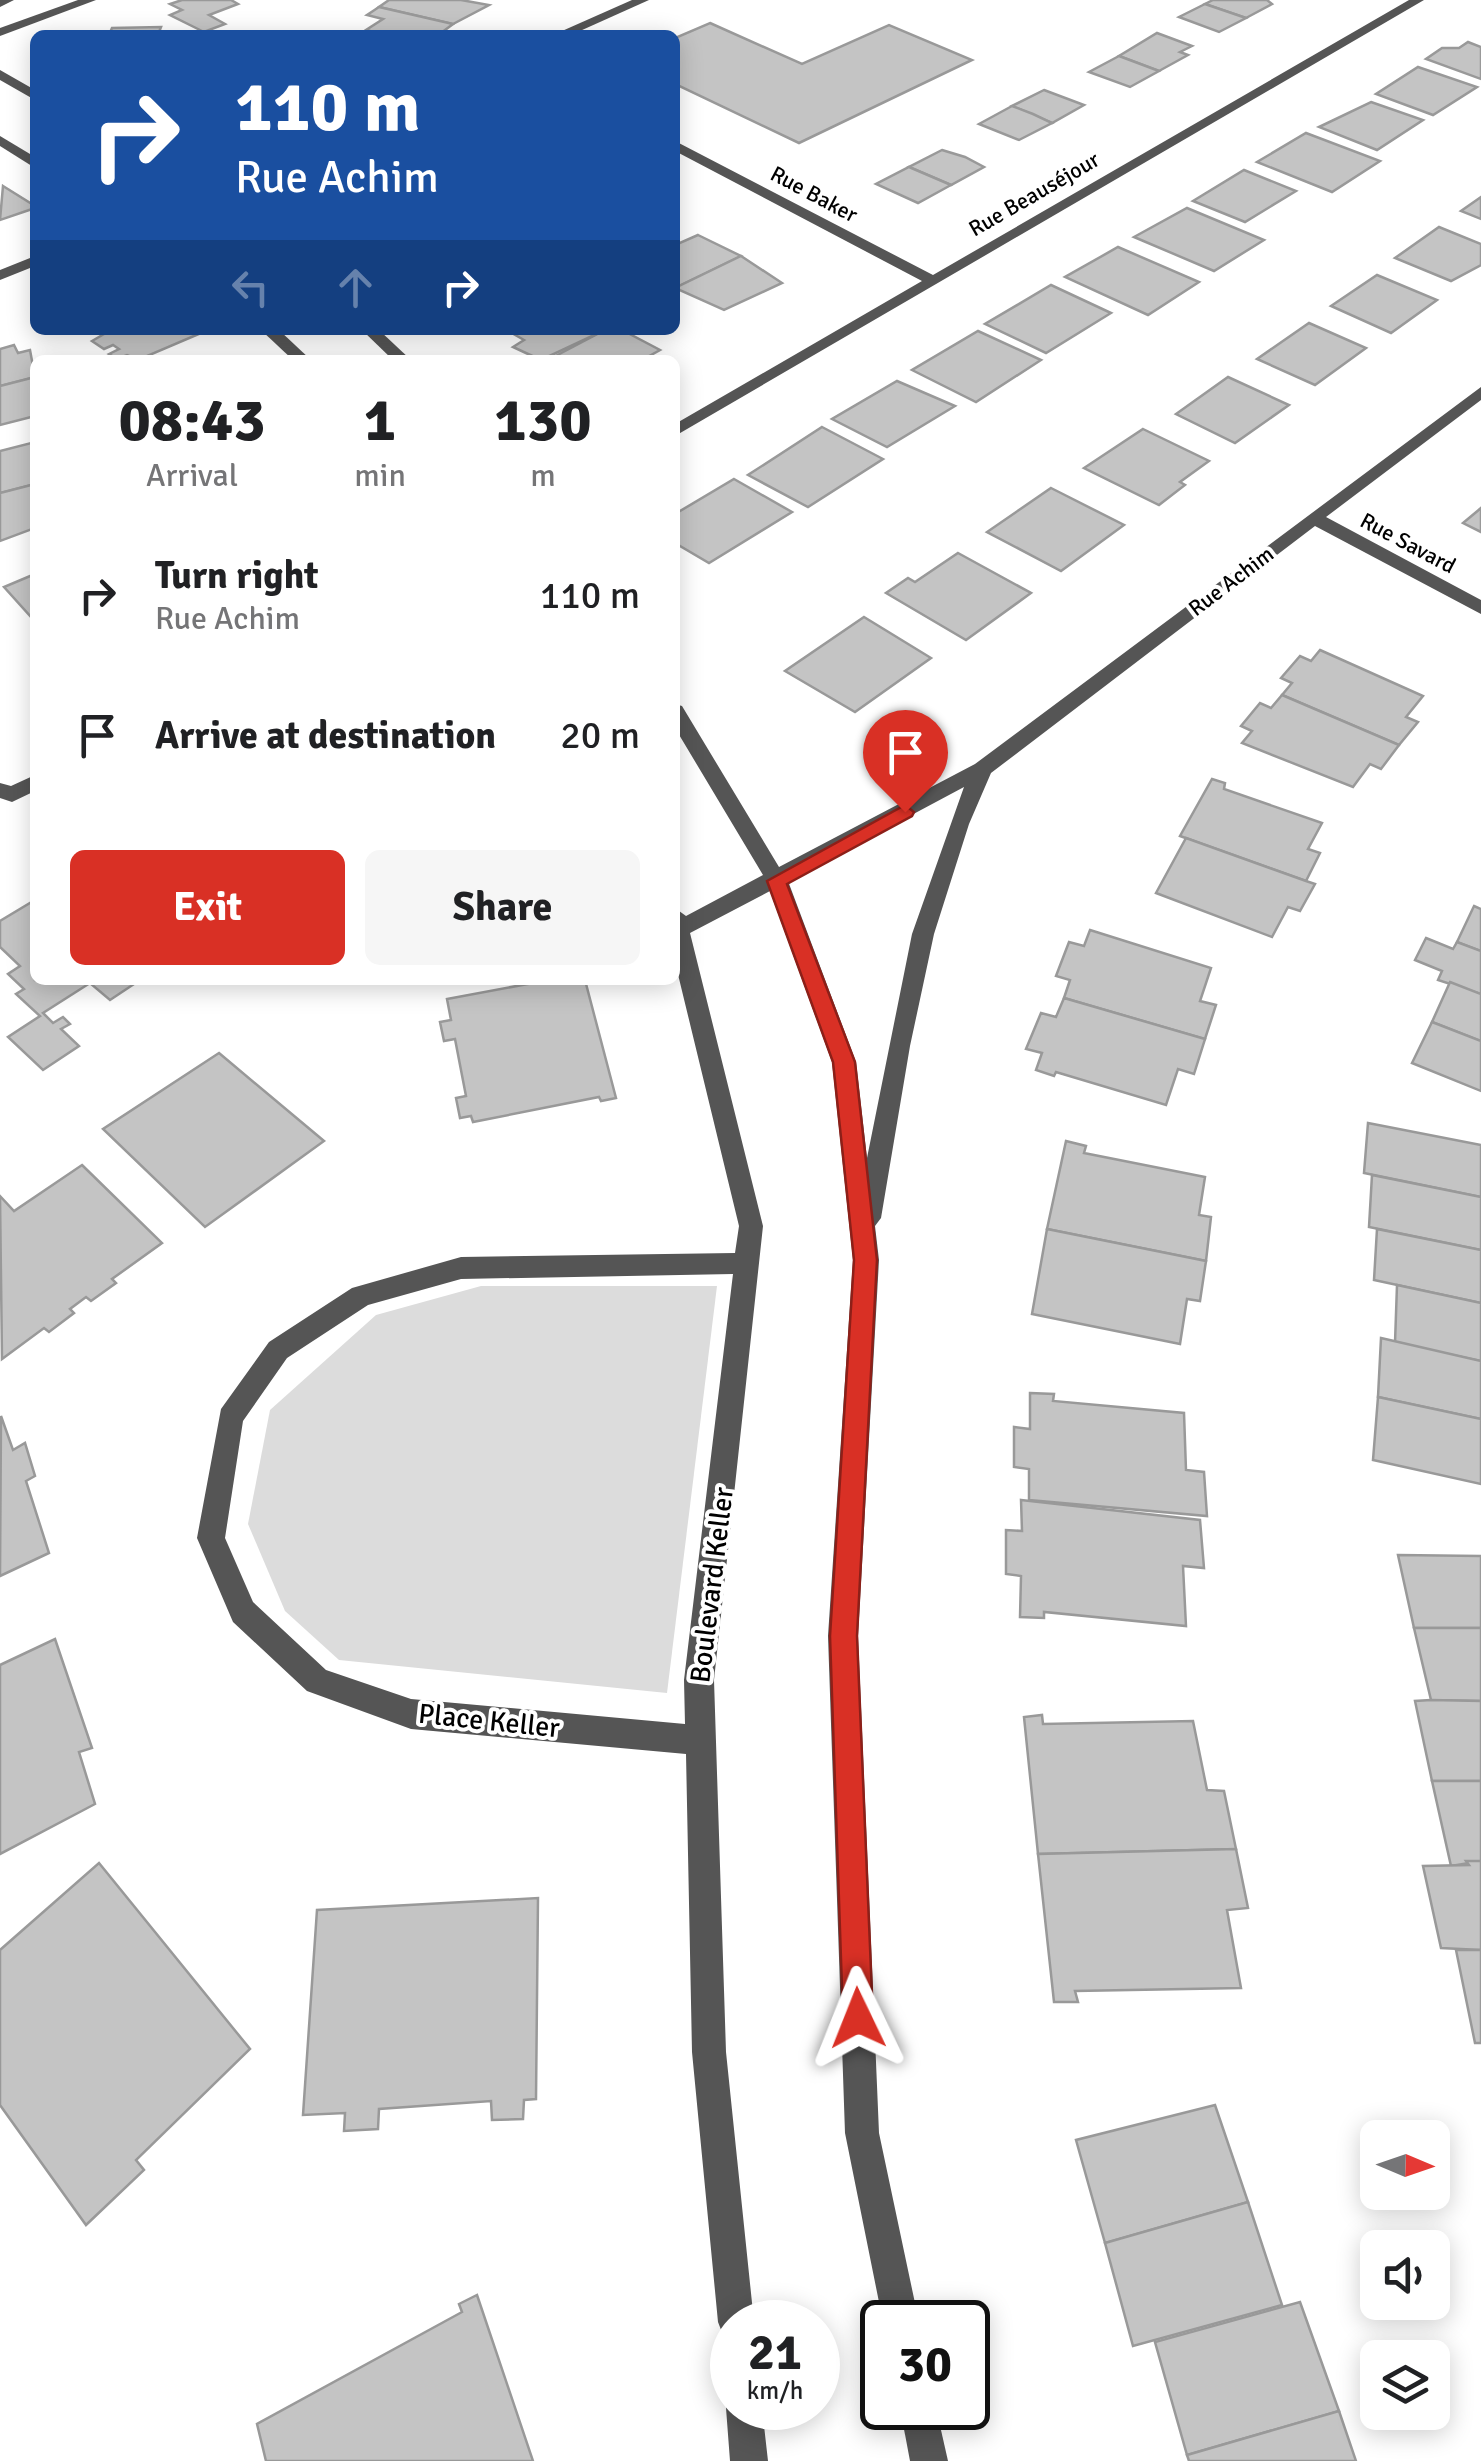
<!DOCTYPE html>
<meta charset="utf-8">
<style>
body{margin:0;font-family:Signika,sans-serif;background:#f6f6f6;color:#202124;height:100vh;display:flex;flex-direction:column;font-size:38px;white-space:nowrap}
*{box-sizing:border-box;margin:0}
p{font-size:32px;color:#757577}
.icon{flex:none;width:55px;height:55px;fill:none;stroke:currentColor;stroke-width:2;stroke-linecap:round;stroke-linejoin:round}
.map{position:relative;flex:1;overflow:hidden}
.sheet{position:absolute;left:30px;top:355px;width:650px;height:630px;display:flex;flex-direction:column;background:#fff;border-radius:15px;box-shadow:0 5px 25px #0003}
.sheet>*{flex:none}
.top-card{position:absolute;left:30px;top:30px;width:650px;height:305px;border-radius:15px;box-shadow:0 5px 25px #0003;background:#1a4fa0;color:#fff;overflow:hidden}
.needle{width:65px;rotate:92deg}
.buttons{position:absolute;left:1360px;top:2120px;display:grid;gap:20px}
.buttons a{display:grid;place-items:center;width:90px;height:90px;border-radius:15px;background:#fff;box-shadow:0 5px 25px #0003;font-size:50px}
.speed{position:absolute;left:710px;top:2300px;display:flex;gap:20px;font-size:50px;font-weight:700;text-align:center}
.speed>*{display:grid;place-content:center;width:130px;height:130px;border-radius:50%;background:#fff;box-shadow:0 5px 25px #0003;line-height:1}
.speed small{font-size:25px;font-weight:400}
.speed .limit{border:5px solid #111;border-radius:15px;background:#fff;color:#111}
.pin{position:absolute;display:grid;place-items:center;width:85px;height:85px;color:#fff;margin:-102px -42px;border-radius:50% 50% 50% 0;rotate:-45deg;box-shadow:0 0 10px #0007}
.pin .icon{rotate:45deg}
.me{position:absolute;width:110px;margin:-55px;rotate:358deg;stroke-linejoin:round;filter:drop-shadow(0 0 8px #0008)}
.turn{display:flex;align-items:center;gap:35px;height:210px;padding:0 40px;font-size:45px}
.turn .icon{width:130px;height:130px;stroke-width:2.5}
.turn b{display:block;font-size:70px;line-height:85px}
.lanes{display:flex;align-items:center;height:95px;padding:0 40px;background:#0003;justify-content:center;gap:50px;direction:ltr}
.lanes .off{opacity:.35}
.eta{display:flex;justify-content:space-evenly;align-items:center;height:170px;text-align:center}
.eta b{font-size:60px;font-weight:700;line-height:70px}
.action{display:flex;gap:20px;margin-top:auto;padding:20px 40px}
.action a{flex:1;height:115px;border-radius:15px;background:#d93025;color:#fff;font-size:40px;font-weight:700;line-height:115px;text-align:center}
.action a+a{background:#f6f6f6;color:#202124}
ul{padding:0;list-style:none}
li{display:flex;align-items:center;gap:30px;height:140px;padding:0 40px}
li div{flex:1}
li b{display:block;font-size:38px}
li em{font-style:normal}
.map>svg:first-child{display:block}
</style>
<div class="map">
<svg width="1481" height="2461" viewBox="0 0 1481 2461">
<rect width="100%" height="100%" fill="#fff"/>
<path fill="#dcdcdc" d="M481,1286H717L667,1693L339,1660L285,1611L248,1524L270,1410L376,1315Z"/>
<g fill="#c4c4c4" stroke="#999" stroke-width="2.5">
<path d="M182,0H231L238,4L209,15L225,24L204,32L170,15L182,10L170,4Z"/>
<path d="M389,0H461L489,5L453,24L379,7Z"/>
<path d="M1213,0H1267L1272,4L1246,18L1205,4Z"/>
<path d="M1205,4L1246,18L1219,32L1179,17Z"/>
<path d="M379,7L392,10L453,24L441,33L445,35H386L366,30L383,19L367,15Z"/>
<path d="M710,23L802,64L889,25L972,60L799,143L675,84V38Z"/>
<path d="M161,27L159,32H181L109,35L112,28Z"/>
<path d="M1157,33L1192,46L1180,52L1188,55L1159,71L1119,56Z"/>
<path d="M1468,42L1481,47V79L1426,59L1442,48H1459Z"/>
<path d="M1119,56L1159,71L1130,87L1089,72Z"/>
<path d="M1418,67L1477,87L1433,115L1376,94Z"/>
<path d="M1044,90L1084,105L1052,123L1012,106Z"/>
<path d="M1371,102L1423,120L1377,150L1319,127Z"/>
<path d="M1012,106L1033,114L1052,123L1019,140L979,124Z"/>
<path d="M1306,133L1380,161L1332,192L1257,162Z"/>
<path d="M942,150L965,157L984,167L951,185L909,167Z"/>
<path d="M909,167L951,185L918,203L876,184Z"/>
<path d="M1244,170L1296,191L1245,222L1193,201Z"/>
<path d="M3,186L35,206V208L0,220Z"/>
<path d="M1481,197V219L1461,211Z"/>
<path d="M1187,208L1264,240L1214,271L1134,237Z"/>
<path d="M1439,227L1481,244V265L1451,281L1395,258Z"/>
<path d="M698,235L741,256L675,288V245Z"/>
<path d="M1118,247L1199,282L1148,315L1065,277Z"/>
<path d="M741,256L782,283L724,310L675,288Z"/>
<path d="M1377,275L1437,300L1391,333L1331,306Z"/>
<path d="M1051,285L1111,313L1046,353L985,324Z"/>
<path d="M1309,323L1366,348L1315,385L1257,359Z"/>
<path d="M111,330H208L138,360L127,355L117,359L109,354L119,349L113,345L104,349L92,341Z"/>
<path d="M605,330H622L660,350L642,360H548Z"/>
<path d="M605,330L541,360L513,347L524,340L510,332Z"/>
<path d="M978,331L1041,360L976,402L912,370Z"/>
<path d="M14,345L18,353L30,350L35,377L0,386V349Z"/>
<path d="M35,377V416L0,425V386Z"/>
<path d="M1228,377L1289,405L1235,443L1176,414Z"/>
<path d="M897,381L955,406L887,447L832,419Z"/>
<path d="M822,427L883,459L808,507L748,475Z"/>
<path d="M1143,429L1209,461L1180,482L1185,485L1159,505L1084,468Z"/>
<path d="M35,442V484L0,493V451Z"/>
<path d="M734,479L792,512L709,563L675,543V514Z"/>
<path d="M35,484V528L0,541V493Z"/>
<path d="M1051,488L1124,525L1061,571L987,532Z"/>
<path d="M1481,508V532L1463,523Z"/>
<path d="M958,553L1031,593L966,640L886,593L908,578L915,582Z"/>
<path d="M35,574V616L32,618L4,587Z"/>
<path d="M864,617L931,658L855,712L785,671Z"/>
<path d="M1320,650L1423,696L1406,717L1418,722L1399,745L1282,695L1292,683L1281,678L1300,656L1311,661Z"/>
<path d="M1282,695L1399,745L1381,769L1370,764L1353,787L1242,743L1252,731L1241,726L1260,703L1271,708Z"/>
<path d="M1212,779L1225,783L1224,789L1322,823L1308,849L1320,853L1306,881L1180,836Z"/>
<path d="M1186,838L1306,881L1315,884L1300,911L1288,907L1272,937L1156,893Z"/>
<path d="M35,900V980H140L110,1000L90,983L43,1013L53,1023L63,1017L70,1024L61,1029L79,1046L43,1070L8,1037L40,1016L16,994L24,989L8,974L20,966L0,947V921Z"/>
<path d="M1474,906L1481,909V951L1457,942Z"/>
<path d="M1090,930L1211,968L1200,1001L1216,1005L1205,1039L1064,998L1070,980L1056,976L1069,942L1084,946Z"/>
<path d="M1426,938L1453,949L1457,942L1481,951V994L1438,980L1442,971L1415,960Z"/>
<path d="M549,980H585L616,1098L601,1101L599,1097L473,1122L471,1116L460,1118L456,1098L466,1096L455,1039L444,1041L440,1022L451,1020L447,999Z"/>
<path d="M1450,982L1481,994V1041L1432,1022Z"/>
<path d="M1064,998L1205,1039L1194,1074L1178,1069L1166,1105L1056,1072L1054,1076L1036,1070L1042,1053L1026,1049L1041,1013L1056,1017Z"/>
<path d="M1432,1022L1481,1041V1091L1412,1063Z"/>
<path d="M219,1053L324,1141L205,1227L103,1129Z"/>
<path d="M1368,1123L1481,1145V1197L1364,1173Z"/>
<path d="M1066,1141L1086,1146L1084,1153L1205,1177L1199,1215L1211,1217L1206,1261L1047,1229Z"/>
<path d="M82,1165L162,1243L112,1279L116,1283L91,1301L86,1297L70,1309L74,1313L49,1332L44,1328L2,1359L0,1196L14,1211Z"/>
<path d="M1372,1175L1481,1197V1250L1369,1227Z"/>
<path d="M1047,1229L1206,1261L1200,1301L1187,1299L1180,1344L1032,1314Z"/>
<path d="M1377,1229L1481,1250V1303L1374,1280Z"/>
<path d="M1397,1285L1481,1303V1361L1395,1343Z"/>
<path d="M1381,1338L1481,1361V1419L1378,1397Z"/>
<path d="M1030,1393L1054,1394L1053,1401L1184,1413L1186,1470L1204,1472L1207,1516L1029,1500V1469L1014,1467V1427L1030,1429Z"/>
<path d="M1378,1397L1481,1419V1484L1373,1460Z"/>
<path d="M1,1416L13,1450L25,1443L35,1476L26,1481L49,1553L0,1576Z"/>
<path d="M1021,1500L1200,1520L1204,1568L1183,1566L1186,1626L1044,1612V1618L1020,1617L1021,1576L1006,1574V1530L1022,1531Z"/>
<path d="M1398,1555L1481,1556V1628H1414Z"/>
<path d="M1414,1628H1481V1701L1431,1700Z"/>
<path d="M55,1639L92,1748L79,1752L95,1804L0,1854V1665Z"/>
<path d="M1431,1700L1481,1701V1781H1432L1415,1701Z"/>
<path d="M1042,1715L1043,1724L1193,1721L1207,1790L1224,1791L1236,1849L1038,1854L1024,1717Z"/>
<path d="M1432,1781H1481V1861L1451,1866Z"/>
<path d="M1236,1849L1248,1908L1227,1910L1241,1988L1075,1991L1078,2002H1054L1038,1854Z"/>
<path d="M1466,1861H1481V1950L1441,1948L1423,1866L1469,1865Z"/>
<path d="M99,1863L250,2049L136,2160L144,2170L86,2225L0,2105V1950Z"/>
<path d="M538,1898L536,2099L524,2100L523,2119L492,2120L491,2101L379,2109L378,2129L344,2131L345,2113L303,2115L317,1910Z"/>
<path d="M1456,1950H1481V2043H1475Z"/>
<path d="M1215,2105L1248,2202L1105,2243L1076,2140Z"/>
<path d="M1248,2202L1282,2305L1133,2346L1105,2243Z"/>
<path d="M477,2295L533,2461H266L257,2424L462,2312L459,2304Z"/>
<path d="M1300,2302L1339,2411L1187,2455L1155,2342Z"/>
<path d="M1339,2411L1356,2461H1189L1187,2455Z"/>
</g>
<g fill="none" stroke-linecap="round" stroke-linejoin="round">
<g fill="#555" fill-rule="evenodd">
<path d="M0,0H14L0,7Z"/>
<path d="M78,0H96L0,36V28Z"/>
<path d="M632,0H649L571,35H553Z"/>
<path d="M1409,0H1424L675,436V424L922,281L675,151V141L933,275Z"/>
<path d="M0,70L35,90V100L0,80Z"/>
<path d="M0,136L35,157V168L0,146Z"/>
<path d="M35,256V266L0,280V270Z"/>
<path d="M261,330H279L311,360H293Z"/>
<path d="M362,330H379L411,360H393Z"/>
<path d="M1481,387V400L1326,517L1481,600V614L1315,526L991,773L969,824L934,934L910,1046L881,1218L875,1226L879,1260L858,1636L879,2133L919,2322H883L845,2133L828,1636L853,1260L832,1062L770,891L690,933L763,1226L714,1680L726,2052L754,2322H732V2338L723,2335L718,2322L692,2052L686,1754L411,1729L307,1691L233,1622L197,1538L221,1409L269,1342L352,1288L461,1257L735,1253L739,1226L675,962V908L686,916L763,875L675,728V704L682,706L779,867L975,764ZM964,787L912,934L867,1158L856,1062L788,881ZM733,1274L684,1680L685,1724L411,1699L326,1670L253,1602L225,1538L243,1421L287,1358L368,1305L461,1279Z"/>
<path d="M35,775V791L12,802L0,798V783L11,786Z"/>
<path d="M732,2394V2408H762L768,2461H730L726,2408Z"/>
<path d="M900,2408H936L948,2461H910Z"/>
</g>
</g>
<path fill="#d93025" stroke="#8d1f18" stroke-width="2.5" d="M905,805L914,812L912,816L787,884L855,1062L877,1260L857,1636L873,2018L868,2029L858,2033L847,2029L843,2018L830,1636L854,1260L833,1062L767,881Z"/>
<g text-anchor="middle" dominant-baseline="central" stroke-width="8" stroke-linejoin="round" paint-order="stroke">
<g font-size="22" fill="#000" stroke="#fff">
<text transform="translate(814 194) rotate(28)">Rue Baker</text>
<text transform="translate(1034 194) rotate(-30)">Rue Beauséjour</text>
<text transform="translate(1408 543) rotate(28)">Rue Savard</text>
<text transform="translate(1231 581) rotate(-37)">Rue Achim</text>
</g>
<g font-size="28" fill="#000" stroke="#fff">
<text transform="translate(712 1585) rotate(-83)">Boulevard Keller</text>
<text transform="translate(489 1721) rotate(6)">Place Keller</text>
</g>
</g>
</svg>
<div class="buttons">
<a><svg class="needle" viewBox="-14 -14 28 28"><path d="M0-13l5 13h-10z" fill="#e53935"/><path d="M0 13l5-13h-10z" fill="#757577"/></svg></a>
<a><svg class="icon" aria-label="sound" viewBox="0 0 24 24"><path d="M4 9h4l5-4v14l-5-4H4zM17 9q2 3 0 6"/></svg></a>
<a><svg class="icon" aria-label="layers" viewBox="0 0 24 24"><path d="M12 4l9 5-9 5-9-5zM3 14l9 5 9-5"/></svg></a>
</div>
<div class="speed"><div>21<small>km/h</small></div><div class="limit">30</div></div>
<div class="pin" style="left:905px;top:812px;background:#d93025"><svg class="icon" aria-label="arrive" viewBox="0 0 24 24"><path d="M6 21V4h12l-3 4 3 4H6"/></svg></div>
<svg class="me" style="left:858px;top:2018px" viewBox="-20 -20 40 40"><path d="M0-17L14 15 0 8-14 15z" fill="#d93025" stroke="#fff" stroke-width="4"/></svg>
<div class="top-card">
<div class="turn"><svg class="icon" aria-label="right" viewBox="0 0 24 24"><path d="M7 20v-9h11M14 6l5 5-5 5"/></svg><div><b>110 m</b>Rue Achim</div></div>
<div class="lanes"><svg class="icon off" aria-label="left" viewBox="0 0 24 24"><path d="M17 20v-9H6M10 6l-5 5 5 5"/></svg><svg class="icon off" aria-label="ahead" viewBox="0 0 24 24"><path d="M12 20V5M6 11l6-6 6 6"/></svg><svg class="icon" aria-label="right" viewBox="0 0 24 24"><path d="M7 20v-9h11M14 6l5 5-5 5"/></svg></div>
</div>
<section class="sheet">
<div class="eta">
<div><b>08:43</b><p>Arrival</p></div>
<div><b>1</b><p>min</p></div>
<div><b>130</b><p>m</p></div>
</div>
<ul>
<li><svg class="icon" aria-label="right" viewBox="0 0 24 24"><path d="M7 20v-9h11M14 6l5 5-5 5"/></svg><div><b>Turn right</b><p>Rue Achim</p></div><em>110 m</em></li>
<li><svg class="icon" aria-label="arrive" viewBox="0 0 24 24"><path d="M6 21V4h12l-3 4 3 4H6"/></svg><div><b>Arrive at destination</b></div><em>20 m</em></li>
</ul>
<div class="action"><a>Exit</a><a>Share</a></div>
</section>
</div>
